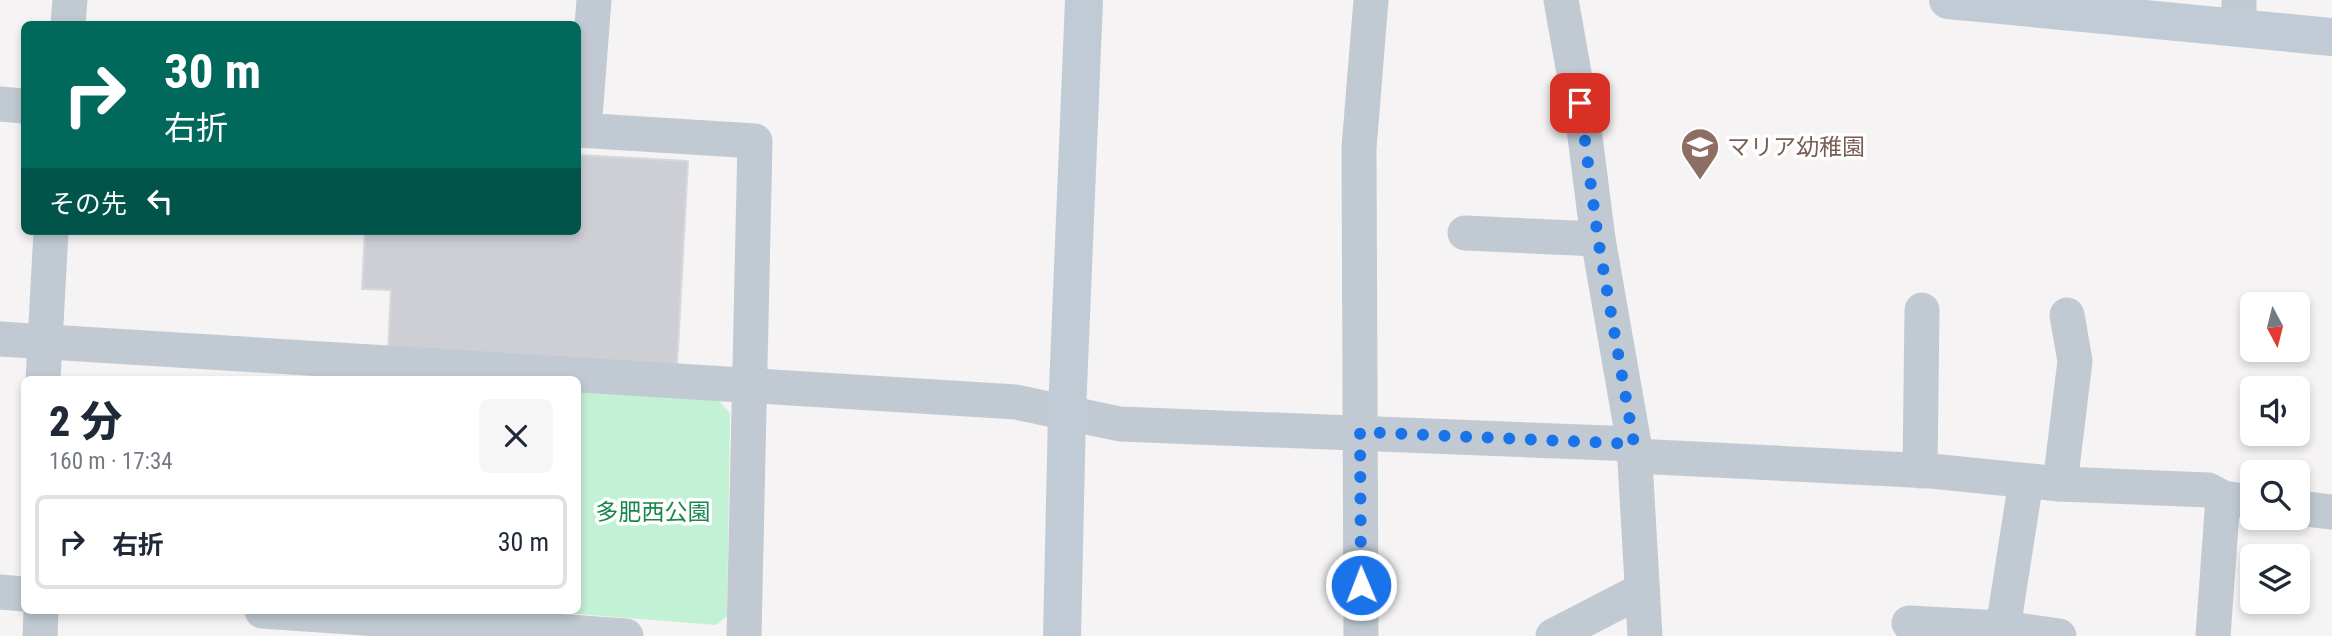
<!DOCTYPE html>
<html lang="ja">
<meta charset="utf-8">
<style>
body{margin:0;font-family:"Roboto Condensed","Noto Sans JP",sans-serif;background:#f6f6f7;color:#1f2937;height:100vh;display:flex;flex-direction:column;font-size:26px;white-space:nowrap}
*{box-sizing:border-box;margin:0}
p{font-size:23px;color:#747a83}
.icon{flex:none;width:38px;height:38px;fill:none;stroke:currentColor;stroke-width:2;stroke-linecap:round;stroke-linejoin:round}
.map{position:relative;flex:1;overflow:hidden}
.details{position:absolute;left:21px;top:376px;width:560px;height:238px;display:flex;flex-direction:column;background:#fff;border-radius:10px;box-shadow:0 4px 10px #0003}
.details>*{flex:none}
.banner{position:absolute;left:21px;top:21px;width:560px;height:214px;border-radius:10px;box-shadow:0 4px 10px #0003;background:#00695c;color:#fff;overflow:hidden}
.needle{width:46px;rotate:173deg}
.tools{position:absolute;left:2240px;top:292px;display:grid;gap:14px}
.tools a{display:grid;place-items:center;width:70px;height:70px;border-radius:10px;background:#fff;box-shadow:0 4px 10px #0003;font-size:35px}
.pin{position:absolute;display:grid;place-items:center;width:60px;height:60px;color:#fff;margin:-30px;border-radius:14px;box-shadow:0 4px 10px #0006}
.me{position:absolute;width:77px;margin:-38px;rotate:359deg;stroke-linejoin:round;filter:drop-shadow(0 0 5px #0008)}
.turn{display:flex;align-items:center;gap:24px;height:147px;padding:0 28px;font-size:32px}
.turn .icon{width:91px;height:91px;stroke-width:2.5}
.turn b{display:block;font-size:49px;line-height:60px}
.then{display:flex;align-items:center;height:66px;padding:0 28px;background:#0003;gap:14px;font-size:26px}
.round{display:grid;place-items:center;flex:none;width:74px;height:74px;border-radius:10px;background:#f6f6f7}
.head{display:flex;align-items:center;justify-content:space-between;height:119px;padding:0 28px}
h1{font-size:42px;font-weight:800;line-height:52px}
ul{padding:0;list-style:none}
li{display:flex;align-items:center;gap:21px;height:94px;margin:0 14px 10px;padding:0 14px;border:4px solid #e0e1e3;border-radius:10px}
li div{flex:1}
li b{display:block;font-size:26px}
li em{font-style:normal}
.map>svg:first-child{display:block}
</style>
<div class="map">
<svg width="2332" height="636" viewBox="0 0 2332 636">
<rect width="100%" height="100%" fill="#f5f3f3"/>
<path fill="#c3f1d5" d="M578,389L715,397L730,413L727,616L716,625L539,611H578Z"/>
<path fill="#cdcfd5" stroke="#d7d9de" stroke-width="2" d="M578,155L688,161L677,366L388,350L391,290L362,289L365,231H578Z"/>
<g fill="none" stroke-linecap="round" stroke-linejoin="round">
<g stroke="#c1cad2" stroke-width="35">
<path d="M1561,0L1584,129L1598,239L1634,444L1645,636"/>
<path d="M2239,0V28"/>
<path d="M68,24L70,0"/>
<path d="M0,104L24,106"/>
<path d="M578,130L755,141L744,636"/>
<path d="M584,130L594,0"/>
<path d="M1465,233L1598,239"/>
<path d="M0,339L1016,402L1120,424L1634,444"/>
<path d="M43,380L51,231"/>
<path d="M1635,456L1931,471L2060,484L2208,490L2223,498L2252,502"/>
<path d="M1920,471L1922,310"/>
<path d="M2026,481L2003,628L2059,636"/>
<path d="M2060,484L2075,361L2067,315"/>
<path d="M2298,508L2332,512"/>
<path d="M0,592L24,594"/>
<path d="M262,611L626,636"/>
<path d="M1909,623L2003,628"/>
<path d="M40,636L41,611"/>
<path d="M1361,636L1359,148L1371,0"/>
<path d="M1553,636L1642,590"/>
<path d="M2213,636L2223,498"/>
</g>
<g stroke="#c1cbd6" stroke-width="38">
<path d="M1948,0L2332,37"/>
<path d="M1062,636L1067,413L1084,0"/>
</g>
</g>
<g fill="none" stroke-linecap="round" stroke-linejoin="round">
<path stroke="#1a73e8" stroke-width="12" stroke-dasharray="0 21.6" d="M1361,585L1360,432L1634,444L1598,239L1580,103"/>
</g>
<defs>
<g id="school-pin" transform="scale(2.0125)"><path d="M0 17L-7.5 6A9.5 9.5 0 1 1 7.5 6Z" fill="#8d6e63" stroke="#fff"/><path d="M0-5L7-2L0 1L-7-2ZM-4 1L0 2.5L4 1V4Q0 6-4 4Z" fill="#fff"/></g>
</defs>
<g fill-rule="evenodd">
<use href="#school-pin" x="1700" y="147"/>
</g>
<g text-anchor="middle" dominant-baseline="central" stroke-width="7" stroke-linejoin="round" paint-order="stroke">
<g font-size="23" fill="#785e54" stroke="#fff" text-anchor="start">
<text x="1727" y="147">マリア幼稚園</text>
</g>
<g font-size="23" fill="#17864f" stroke="#fff">
<text x="653" y="512">多肥西公園</text>
</g>
</g>
</svg>
<div class="tools">
<a><svg class="needle" viewBox="-14 -14 28 28"><path d="M0-13l5 13h-10z" fill="#e53935"/><path d="M0 13l5-13h-10z" fill="#747a83"/></svg></a>
<a><svg class="icon" aria-label="sound" viewBox="0 0 24 24"><path d="M4 9h4l5-4v14l-5-4H4zM17 9q2 3 0 6"/></svg></a>
<a><svg class="icon" aria-label="search" viewBox="0 0 24 24"><circle cx="10" cy="10" r="6"/><path d="M15 15l6 6"/></svg></a>
<a><svg class="icon" aria-label="layers" viewBox="0 0 24 24"><path d="M12 4l9 5-9 5-9-5zM3 14l9 5 9-5"/></svg></a>
</div>
<div class="pin" style="left:1580px;top:103px;background:#d93025"><svg class="icon" aria-label="arrive" viewBox="0 0 24 24"><path d="M6 21V4h12l-3 4 3 4H6"/></svg></div>
<svg class="me" style="left:1361px;top:585px" viewBox="-20 -20 40 40"><circle r="17" fill="#1a73e8" stroke="#fff" stroke-width="3"/><path d="M0-11L8 9 0 5-8 9z" fill="#fff"/></svg>
<div class="banner">
<div class="turn"><svg class="icon" aria-label="right" viewBox="0 0 24 24"><path d="M7 20v-9h11M14 6l5 5-5 5"/></svg><div><b>30 m</b>右折</div></div>
<div class="then">その先<svg class="icon" aria-label="left" viewBox="0 0 24 24"><path d="M17 20v-9H6M10 6l-5 5 5 5"/></svg></div>
</div>
<section class="details">
<div class="head"><div><h1>2 分</h1><p>160 m · 17:34</p></div><a class="round"><svg class="icon" aria-label="close" viewBox="0 0 24 24"><path d="M6 6l12 12M18 6L6 18"/></svg></a></div>
<ul>
<li><svg class="icon" aria-label="right" viewBox="0 0 24 24"><path d="M7 20v-9h11M14 6l5 5-5 5"/></svg><div><b>右折</b></div><em>30 m</em></li>
</ul>
</section>
</div>
